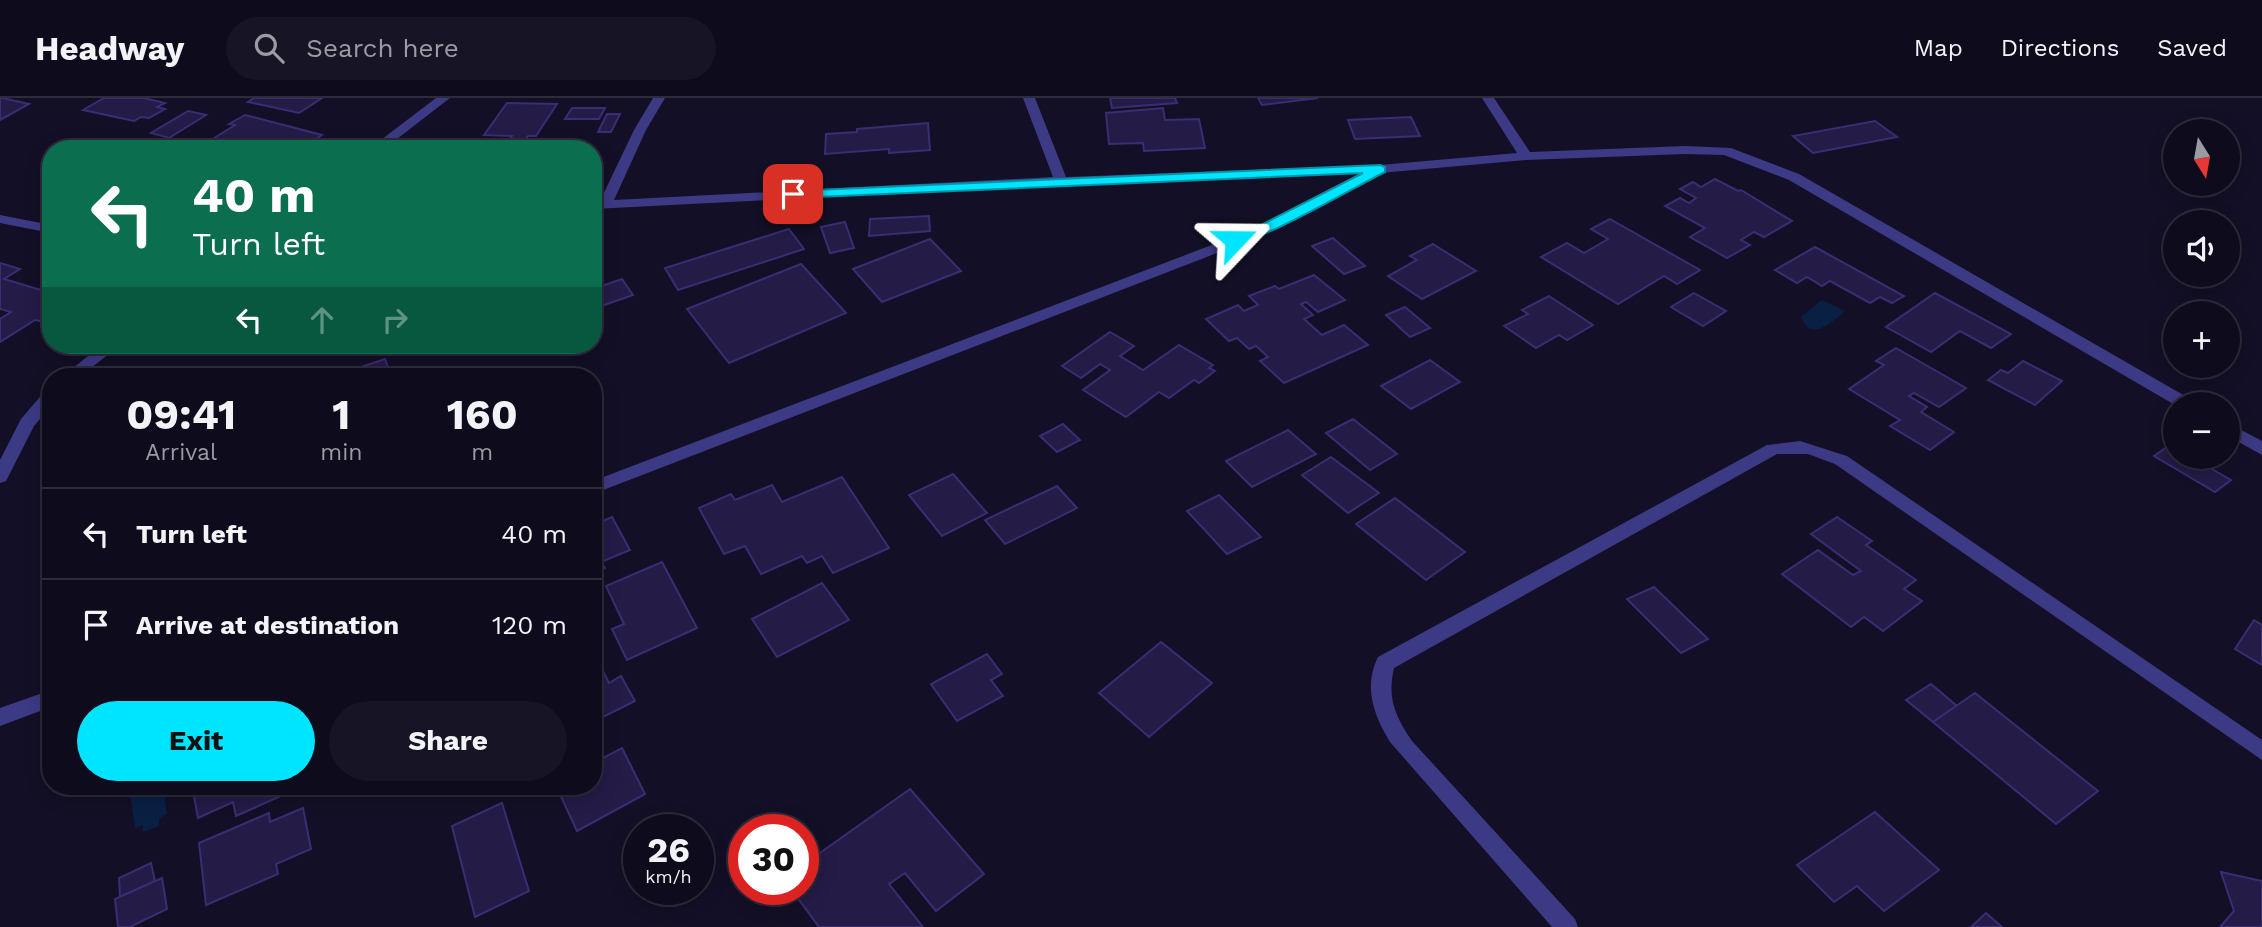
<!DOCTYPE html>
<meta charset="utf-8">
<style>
body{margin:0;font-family:"Work Sans",sans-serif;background:#171425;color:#f1f3f6;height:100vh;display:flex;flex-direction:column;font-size:26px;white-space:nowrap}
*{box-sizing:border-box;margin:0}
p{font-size:23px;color:#9b9ba3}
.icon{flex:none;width:38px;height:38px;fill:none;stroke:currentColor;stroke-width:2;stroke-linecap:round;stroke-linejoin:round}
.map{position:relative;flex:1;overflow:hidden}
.details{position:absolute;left:42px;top:270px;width:560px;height:427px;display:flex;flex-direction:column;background:#0e0b1c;border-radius:28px;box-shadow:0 4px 18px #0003,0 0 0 2px #2e2b3b}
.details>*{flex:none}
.guide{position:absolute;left:42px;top:42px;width:560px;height:214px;border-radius:28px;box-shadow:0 4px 18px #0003,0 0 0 2px #2e2b3b;background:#0b6e4f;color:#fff;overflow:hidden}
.needle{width:46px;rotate:169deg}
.buttons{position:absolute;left:2163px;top:21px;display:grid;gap:14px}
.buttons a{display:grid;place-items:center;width:77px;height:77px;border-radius:50%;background:#0e0b1c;box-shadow:0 4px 18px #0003,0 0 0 2px #2e2b3b;font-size:35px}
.speed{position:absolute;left:623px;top:716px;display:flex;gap:14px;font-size:35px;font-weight:700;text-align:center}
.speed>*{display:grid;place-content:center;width:91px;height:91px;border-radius:50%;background:#0e0b1c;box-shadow:0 4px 18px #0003,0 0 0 2px #2e2b3b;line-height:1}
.speed small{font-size:18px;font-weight:400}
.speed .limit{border:10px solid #d22;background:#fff;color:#111}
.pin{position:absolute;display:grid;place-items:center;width:60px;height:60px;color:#fff;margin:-30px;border-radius:14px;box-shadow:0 4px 10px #0006}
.me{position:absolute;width:77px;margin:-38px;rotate:67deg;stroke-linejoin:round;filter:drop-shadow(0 0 5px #0008)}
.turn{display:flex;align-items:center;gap:24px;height:147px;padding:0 35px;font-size:32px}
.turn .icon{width:91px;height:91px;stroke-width:2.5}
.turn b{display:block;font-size:49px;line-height:60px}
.lanes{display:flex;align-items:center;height:66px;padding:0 35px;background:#0003;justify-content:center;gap:35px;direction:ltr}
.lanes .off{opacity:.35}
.eta{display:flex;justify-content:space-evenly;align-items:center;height:119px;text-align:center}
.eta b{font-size:42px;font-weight:700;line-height:49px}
.action{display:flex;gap:14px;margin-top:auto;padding:14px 35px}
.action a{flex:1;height:80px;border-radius:42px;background:#00e5ff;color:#111;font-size:28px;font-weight:700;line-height:80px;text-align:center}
.action a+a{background:#171425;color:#f1f3f6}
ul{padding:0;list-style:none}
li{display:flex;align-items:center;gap:21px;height:91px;padding:0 35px;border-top:2px solid #2e2b3b}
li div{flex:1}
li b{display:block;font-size:26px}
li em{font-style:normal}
header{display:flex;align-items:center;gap:42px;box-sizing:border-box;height:98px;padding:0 35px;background:#0e0b1c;border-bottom:2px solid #2e2b3b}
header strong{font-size:33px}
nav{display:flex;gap:38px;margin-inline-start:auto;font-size:24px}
.search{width:490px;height:63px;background:#171425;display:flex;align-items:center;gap:18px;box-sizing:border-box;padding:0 24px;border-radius:38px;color:#9b9ba3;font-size:26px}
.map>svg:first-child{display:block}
</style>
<header>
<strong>Headway</strong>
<div class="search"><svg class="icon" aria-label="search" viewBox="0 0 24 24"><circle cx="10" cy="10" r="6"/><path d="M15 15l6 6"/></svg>Search here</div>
<nav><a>Map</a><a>Directions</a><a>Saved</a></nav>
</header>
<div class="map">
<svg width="2262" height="829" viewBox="0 0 2262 829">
<rect width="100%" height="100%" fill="#130f26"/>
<g fill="#0a1f44">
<path d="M1822,202L1845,213C1832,224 1811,245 1801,219Z"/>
<path d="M129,688H163L167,716L159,720V728L143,734V727L135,730Z"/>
</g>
<g fill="#241b47" stroke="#3b2d73" stroke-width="2">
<path d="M0,0H2L29,6L0,22Z"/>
<path d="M104,0H144L165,5L157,9L165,11L149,20L141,19L134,23L83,12Z"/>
<path d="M254,0H322L299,15L248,4Z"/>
<path d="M1110,0H1175L1177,5L1112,10Z"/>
<path d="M1258,0H1318L1262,7Z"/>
<path d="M507,5L557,6L536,38H528L525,43L556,41L564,44L567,51H481L490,42H509L512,38L484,37Z"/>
<path d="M572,10H605L599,21H565Z"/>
<path d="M1163,10L1165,22L1199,21L1205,50L1144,53L1143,45L1109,46L1106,15Z"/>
<path d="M188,13L206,17L169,40L151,35Z"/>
<path d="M607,16H620L611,34H598Z"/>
<path d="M245,17L322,37L301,50L285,46L278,51H219L227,46L211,42L235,27L229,26Z"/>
<path d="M1411,19L1420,38L1355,41L1348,22Z"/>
<path d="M1875,23L1897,39L1813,55L1793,38Z"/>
<path d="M928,25L930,52L889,55V51L825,56L826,36L857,34V31Z"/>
<path d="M1715,81L1738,93L1741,92L1792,123L1764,139L1754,134L1741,142L1750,147L1727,160L1690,139L1705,130L1665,108L1680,100L1689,105L1696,100L1680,91L1693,84L1701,89Z"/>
<path d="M929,118L930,133L869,138L870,121Z"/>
<path d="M1610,121L1700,172L1677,186L1664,178L1618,206L1541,159L1567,145L1584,155L1608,141L1591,131Z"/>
<path d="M845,124L854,150L830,155L821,129Z"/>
<path d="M789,131L804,151L678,192L665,170Z"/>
<path d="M1333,140L1365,168L1344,176L1312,148Z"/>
<path d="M930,141L961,173L882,204L853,171Z"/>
<path d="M1433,146L1476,173L1422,201L1388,178L1417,162L1410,158Z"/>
<path d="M1815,149L1904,198L1892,205L1880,199L1870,205L1830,183L1822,188L1807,179L1797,185L1775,172Z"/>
<path d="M0,165L20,171L4,181L51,195V220L44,224L35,222L0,244V221L11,214L0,211Z"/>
<path d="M801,166L846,215L729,265L687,211Z"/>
<path d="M1314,177L1345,202L1318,214L1306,204L1301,206L1313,217L1304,221L1322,237L1344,227L1368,247L1284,285L1260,263L1268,259L1256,248L1249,251L1237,240L1229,243L1206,221L1238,207L1244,213L1258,207L1249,198L1275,188L1279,191Z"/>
<path d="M622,181L633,197L593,211V191Z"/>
<path d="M1694,195L1726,213L1703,228L1671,209Z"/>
<path d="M1935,195L2011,236L1991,250L1960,233L1931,254L1886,229Z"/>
<path d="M1549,198L1593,227L1567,242L1559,237L1536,250L1504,228L1528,216L1522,212Z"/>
<path d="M1405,209L1430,230L1410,239L1386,217Z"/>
<path d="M1110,234L1134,248L1120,258L1143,272L1179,247L1213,267L1209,270L1215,273L1199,285L1194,282L1169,300L1159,294L1126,319L1083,292L1110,272L1100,266L1081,280L1062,268Z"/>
<path d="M1896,250L1966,290L1939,309L1914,295L1909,298L1927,309L1921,314L1954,334L1930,352L1890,328L1900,322L1849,291L1884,267L1876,263Z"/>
<path d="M385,261L391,278H334Z"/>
<path d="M1430,262L1460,284L1411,311L1381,288Z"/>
<path d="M2023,263L2062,283L2035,307L1988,282L2001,272L2008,275Z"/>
<path d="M1353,321L1397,356L1370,372L1326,335Z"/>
<path d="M1063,326L1080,342L1057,354L1040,338Z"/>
<path d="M1288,332L1316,356L1252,389L1226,363Z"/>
<path d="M2170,347L2175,350V359H2191L2231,382L2215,394L2154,358Z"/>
<path d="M1331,359L1379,395L1348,415L1302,377Z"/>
<path d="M953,376L987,415L942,438L909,397Z"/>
<path d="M842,379L889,450L833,475L822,458L807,465L802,458L761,476L745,448L724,456L699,410L731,396L735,402L772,387L782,404Z"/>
<path d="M1057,388L1077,410L1005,446L985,422Z"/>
<path d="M1219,397L1261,439L1227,456L1187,413Z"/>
<path d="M1395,400L1465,454L1426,482L1356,426Z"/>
<path d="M612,419L630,452L601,464L605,470L593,475V427Z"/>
<path d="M1837,419L1872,443L1866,447L1916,482L1904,491L1922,503L1883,533L1864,519L1851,529L1782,476L1818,452L1853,477L1861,473L1811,436Z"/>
<path d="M662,464L697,530L627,562L612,531L624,526L606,488Z"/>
<path d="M822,485L849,522L777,559L752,521Z"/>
<path d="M1654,489L1708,541L1681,555L1627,501Z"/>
<path d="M2254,522L2262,527V567L2235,551Z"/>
<path d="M1161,544L1212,585L1149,639L1099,595Z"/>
<path d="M987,556L1002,576L991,582L1003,598L957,623L931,586Z"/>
<path d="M598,563L609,585L621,578L635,603L593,624V566Z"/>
<path d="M1931,586L1957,608L1933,624L1906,602Z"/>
<path d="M1975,595L2098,693L2056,726L1933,624Z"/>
<path d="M622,650L645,696L577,733L556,688H593V665Z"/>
<path d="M192,688H303L236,718L233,704L198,720Z"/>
<path d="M910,691L984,776L936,813L905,775L889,786L923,829H819L791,791H803V767Z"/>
<path d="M502,705L529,793L475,819L452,728Z"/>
<path d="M303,710L311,751L276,766L278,776L206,807L199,745L269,715L270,724Z"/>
<path d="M1875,714L1939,772L1884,813L1857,788L1834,804L1797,767Z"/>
<path d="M151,765L155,783L120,799L119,780Z"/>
<path d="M2221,774L2262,783V829H2220L2234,813Z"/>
<path d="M162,780L167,811L130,829H118L115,801Z"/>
<path d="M1986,815L2002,829H1971Z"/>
</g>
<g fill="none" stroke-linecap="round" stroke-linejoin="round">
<g fill="#3d3a85" fill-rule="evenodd">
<path d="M436,0H450L384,51H369Z"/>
<path d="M653,0H665L646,32L614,102L1053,79L1023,0H1035L1066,79L1380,67L1517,55L1482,0H1494L1530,54L1685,48L1731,50L1799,76L2192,302L2194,306L2175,307L1789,82L1724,57L1685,56L1526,62L1380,75L1261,138L593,396V383L1251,132L1361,76L1061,87L593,111V103H600L634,32Z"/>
<path d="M0,117L51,127V135L0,125Z"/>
<path d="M102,247H120L81,278H63Z"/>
<path d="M51,292V308L34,328L6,383L0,385V362L21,321L45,293Z"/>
<path d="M2228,325L2262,343V357L2228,338Z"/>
<path d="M1800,343L1847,358L2262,642V662L1835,366L1808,356H1777L1394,570C1387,600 1395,618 1412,643L1575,821L1578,829H1552L1390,644C1374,618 1363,589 1378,559L1767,347Z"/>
<path d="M51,592V609L0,628V610Z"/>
</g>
</g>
<path fill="#00e5ff" stroke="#0095a6" stroke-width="2" d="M1380,67L1385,69V74C1358,87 1253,149 1231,145V139L1251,132L1363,75L793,100L787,96L793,93Z"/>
</svg>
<div class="buttons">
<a><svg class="needle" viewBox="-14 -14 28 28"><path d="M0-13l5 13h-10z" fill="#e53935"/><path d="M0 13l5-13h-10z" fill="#9b9ba3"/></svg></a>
<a><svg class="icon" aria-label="sound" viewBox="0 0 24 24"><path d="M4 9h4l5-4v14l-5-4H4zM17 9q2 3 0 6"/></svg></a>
<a>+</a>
<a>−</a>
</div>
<div class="speed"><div>26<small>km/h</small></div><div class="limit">30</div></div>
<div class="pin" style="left:793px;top:96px;background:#d93025"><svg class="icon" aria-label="arrive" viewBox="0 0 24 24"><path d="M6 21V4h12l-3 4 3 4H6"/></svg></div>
<svg class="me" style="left:1235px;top:142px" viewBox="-20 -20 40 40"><path d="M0-17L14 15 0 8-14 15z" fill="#00e5ff" stroke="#fff" stroke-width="4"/></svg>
<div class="guide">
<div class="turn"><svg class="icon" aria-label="left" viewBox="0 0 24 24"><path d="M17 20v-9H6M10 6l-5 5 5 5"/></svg><div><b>40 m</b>Turn left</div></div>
<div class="lanes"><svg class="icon" aria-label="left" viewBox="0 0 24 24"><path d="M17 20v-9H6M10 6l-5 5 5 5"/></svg><svg class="icon off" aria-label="ahead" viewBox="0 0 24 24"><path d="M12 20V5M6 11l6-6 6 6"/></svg><svg class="icon off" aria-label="right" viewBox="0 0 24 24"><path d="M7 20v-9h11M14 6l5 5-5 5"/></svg></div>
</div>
<section class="details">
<div class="eta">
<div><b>09:41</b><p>Arrival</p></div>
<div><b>1</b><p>min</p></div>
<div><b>160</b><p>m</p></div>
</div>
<ul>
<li><svg class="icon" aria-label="left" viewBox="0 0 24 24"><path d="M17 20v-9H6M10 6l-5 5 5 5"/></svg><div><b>Turn left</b></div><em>40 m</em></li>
<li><svg class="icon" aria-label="arrive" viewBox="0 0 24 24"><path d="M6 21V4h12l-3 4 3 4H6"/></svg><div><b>Arrive at destination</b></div><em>120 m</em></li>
</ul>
<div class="action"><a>Exit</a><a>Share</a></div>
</section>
</div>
